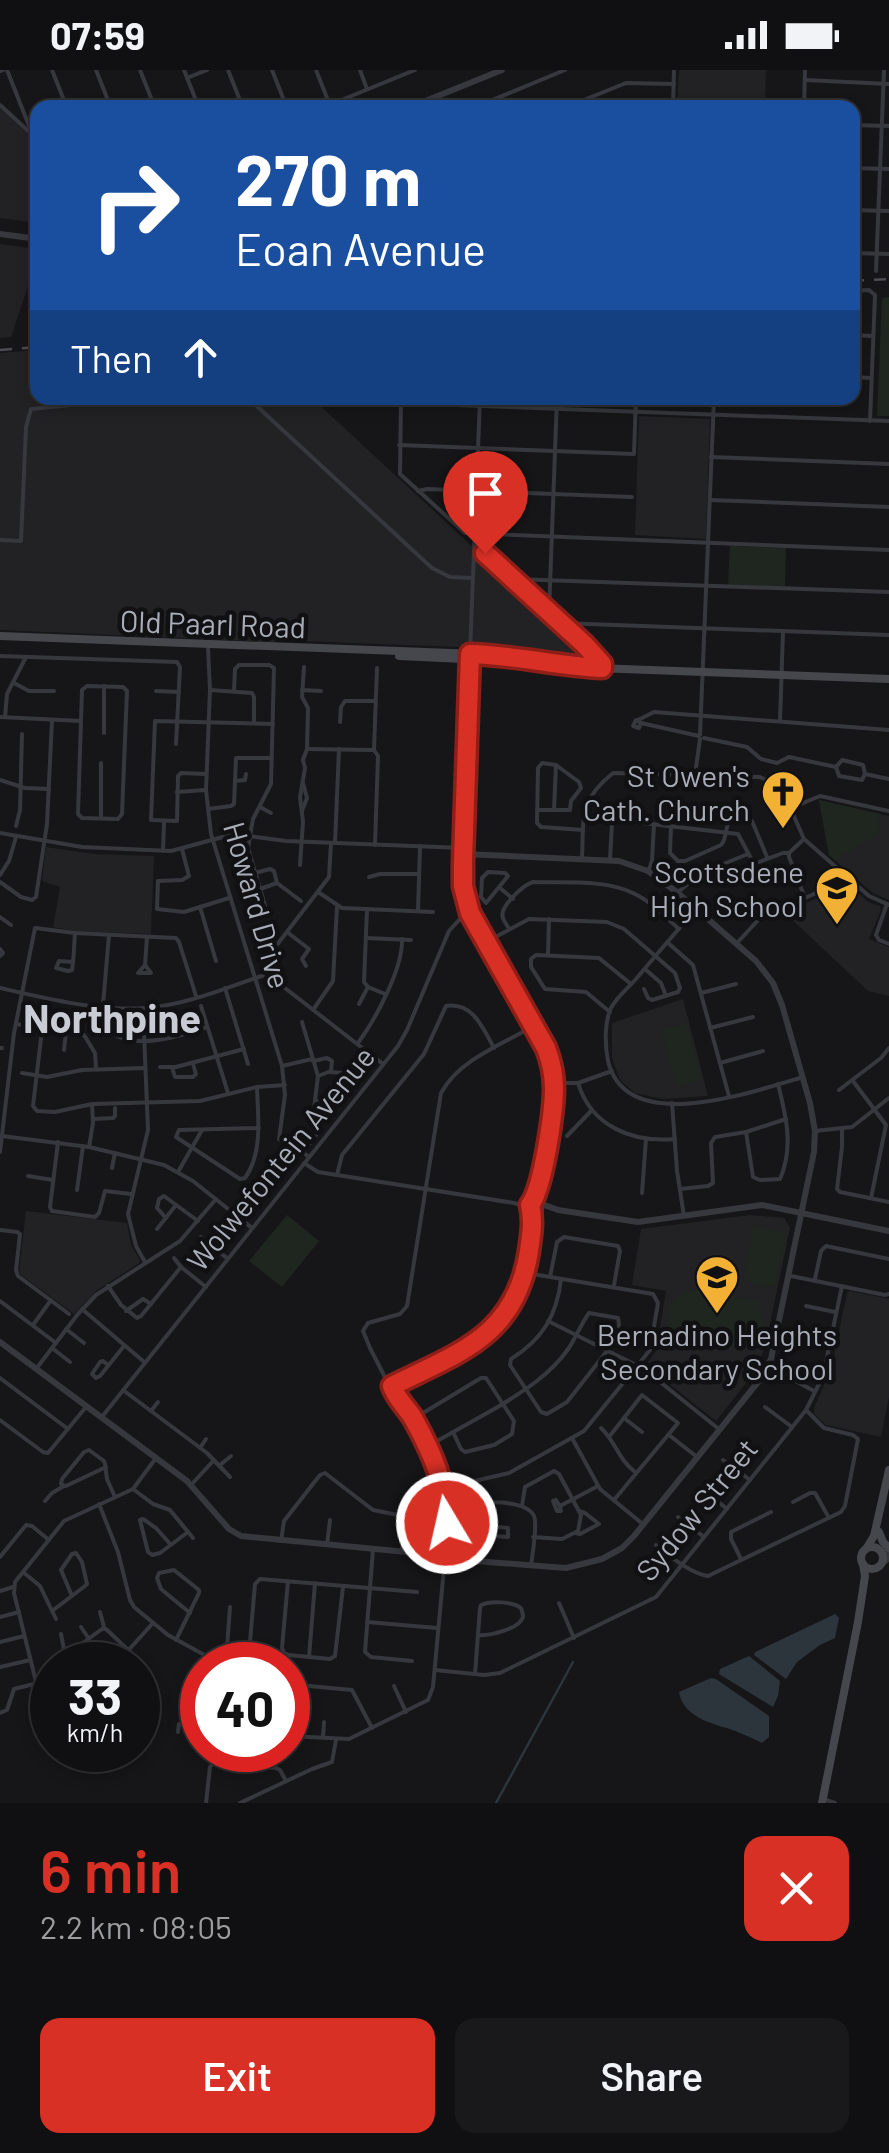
<!DOCTYPE html>
<meta charset="utf-8">
<style>
body{margin:0;font-family:Barlow,sans-serif;background:#19191b;color:#f1f3f6;height:100vh;display:flex;flex-direction:column;font-size:38px;white-space:nowrap}
*{box-sizing:border-box;margin:0}
p{font-size:32px;color:#9c9d9f}
.icon{flex:none;width:55px;height:55px;fill:none;stroke:currentColor;stroke-width:2;stroke-linecap:round;stroke-linejoin:round}
.map{position:relative;height:1733px;overflow:hidden}
.drawer{display:flex;flex-direction:column;background:#101012;flex:1}
.drawer>*{flex:none}
.guide{position:absolute;left:30px;top:30px;width:830px;height:305px;border-radius:20px;box-shadow:0 5px 15px #0003,0 0 0 2px #303032;background:#1a4fa0;color:#fff;overflow:hidden}
.speed{position:absolute;left:30px;top:1572px;display:flex;gap:20px;font-size:50px;font-weight:700;text-align:center}
.speed>*{display:grid;place-content:center;width:130px;height:130px;border-radius:50%;background:#101012;box-shadow:0 5px 15px #0003,0 0 0 2px #303032;line-height:1}
.speed small{font-size:25px;font-weight:400}
.speed .limit{border:15px solid #d22;background:#fff;color:#111}
.pin{position:absolute;display:grid;place-items:center;width:85px;height:85px;color:#fff;margin:-102px -42px;border-radius:50% 50% 50% 0;rotate:-45deg;box-shadow:0 0 10px #0007}
.pin .icon{rotate:45deg}
.me{position:absolute;width:110px;margin:-55px;rotate:351deg;stroke-linejoin:round;filter:drop-shadow(0 0 8px #0008)}
.turn{display:flex;align-items:center;gap:35px;height:210px;padding:0 40px;font-size:45px}
.turn .icon{width:130px;height:130px;stroke-width:2.5}
.turn b{display:block;font-size:70px;line-height:85px}
.then{display:flex;align-items:center;height:95px;padding:0 40px;background:#0003;gap:20px;font-size:38px}
.round{display:grid;place-items:center;flex:none;width:105px;height:105px;border-radius:20px;background:#19191b}
.head{display:flex;align-items:center;justify-content:space-between;height:170px;padding:0 40px}
h1{font-size:60px;font-weight:600;line-height:75px;color:#d93025}
.primary-button{display:flex;gap:20px;margin-top:auto;padding:20px 40px}
.primary-button a{flex:1;height:115px;border-radius:20px;background:#d93025;color:#fff;font-size:40px;font-weight:600;line-height:115px;text-align:center}
.primary-button a+a{background:#19191b;color:#f1f3f6}
.status{display:flex;justify-content:space-between;align-items:center;height:70px;padding:0 50px;background:#101012;direction:ltr}
.status svg{height:28px;fill:currentColor}
.map>svg:first-child{display:block}
</style>
<div class="status"><b>07:59</b><svg viewBox="0 0 49 12"><path d="M0 12V9h3v3zM5 12V6h3v6zM10 12V3h3v9zM15 12V0h3v12zM26 1h20v11H26zM47 4h2v5h-2z"/></svg></div>
<div class="map">
<svg width="889" height="1733" viewBox="0 0 889 1733">
<rect width="100%" height="100%" fill="#161618"/>
<g fill="#222225">
<path d="M679,0H766L765,37L677,38Z"/>
<path d="M0,38L37,72V153L0,148Z"/>
<path d="M0,174L38,179L37,189L11,267L0,268Z"/>
<path d="M37,280L38,328H312L587,583L586,589L512,579L276,570L275,572L0,560V283Z"/>
<path d="M639,346L710,349L706,469L635,465Z"/>
<path d="M819,730L889,746V830L873,823L829,785Z"/>
<path d="M46,777L94,784L154,786L151,864L75,861L53,857L60,817L42,811Z"/>
<path d="M842,811H846L868,832L880,836L881,840L869,869L889,877V926L868,921L785,843L833,821Z"/>
<path d="M683,929L708,1026L663,1029L635,1023L620,1010L612,988V953Z"/>
<path d="M26,1141L127,1153L131,1175L140,1190L139,1193L96,1221L74,1244L21,1205L19,1200Z"/>
<path d="M750,1145L784,1148L790,1158L765,1278L754,1303L716,1351L648,1297V1292L656,1281L666,1221L632,1215L641,1159Z"/>
<path d="M850,1221L889,1229V1327L881,1367L826,1355L814,1344V1338L831,1300L847,1223Z"/>
</g>
<g fill="#1e261f">
<path d="M889,227V346H877L882,228Z"/>
<path d="M730,476L786,478L785,517L728,515Z"/>
<path d="M819,730L880,744L878,764L835,790L829,785Z"/>
<path d="M687,953L702,1010L677,1016L661,960Z"/>
<path d="M287,1145L319,1171L282,1217L249,1191Z"/>
<path d="M753,1157L786,1163L775,1217L743,1211Z"/>
<path d="M687,1219L759,1231C758,1244 770,1255 760,1268C757,1273 752,1276 747,1277C736,1281 686,1273 677,1266C659,1252 668,1230 686,1222Z"/>
</g>
<g fill="#2c353c">
<path d="M835,1544L839,1548L835,1568L820,1575L797,1592L786,1609L754,1585L755,1582Z"/>
<path d="M749,1586L780,1611L778,1626L773,1637L719,1604L720,1599Z"/>
<path d="M711,1608L716,1609L769,1646V1667L762,1673C752,1668 741,1663 730,1659C709,1653 683,1646 679,1622Z"/>
</g>
<g fill="none" stroke-linecap="round" stroke-linejoin="round">
<path stroke="#2c353c" stroke-width="2.5" d="M496,1733L573,1592"/>
<g stroke="#37383d" stroke-width="4">
<path d="M7,0L33,66"/>
<path d="M52,0L67,38"/>
<path d="M96,0L111,38"/>
<path d="M140,0L155,38"/>
<path d="M184,0L199,38"/>
<path d="M228,0L243,38"/>
<path d="M272,0L287,38"/>
<path d="M316,0L329,33"/>
<path d="M360,0L367,19"/>
<path d="M0,1L3,0"/>
<path d="M187,8L207,0"/>
<path d="M805,10L889,14"/>
<path d="M0,35L38,70"/>
<path d="M322,38L415,0"/>
<path d="M473,38L565,0"/>
<path d="M564,38L626,13L674,14"/>
<path d="M673,38L674,0"/>
<path d="M804,38L805,0"/>
<path d="M852,55L889,56"/>
<path d="M852,98L889,99"/>
<path d="M852,140L889,141"/>
<path d="M852,183L889,184"/>
<path d="M876,201L884,0"/>
<path d="M852,221L869,220L875,225L870,351"/>
<path d="M852,265L873,266"/>
<path d="M852,307L871,308"/>
<path d="M248,328L432,498L450,507L473,508"/>
<path d="M401,328L400,404L465,463L889,480"/>
<path d="M401,333L889,351"/>
<path d="M399,375L634,384L636,328"/>
<path d="M711,387L889,394"/>
<path d="M418,421L427,419L632,427"/>
<path d="M710,430L889,437"/>
<path d="M0,470L21,471L26,357L31,339L140,328"/>
<path d="M485,483C507,503 595,577 602,598"/>
<path d="M514,509L889,522"/>
<path d="M549,542L557,328"/>
<path d="M561,553L889,565"/>
<path d="M208,577L210,620L206,720L211,764L282,996L285,1025L279,1069L284,1073L296,1077L309,1087"/>
<path d="M470,583L480,328"/>
<path d="M0,586L177,592L180,597L176,674"/>
<path d="M14,613L29,621H54"/>
<path d="M87,616L123,617L127,621L122,744L118,749L82,748L78,744L82,620Z"/>
<path d="M104,616V663"/>
<path d="M210,620L252,623L254,627V653"/>
<path d="M302,620L321,621"/>
<path d="M156,621L179,622"/>
<path d="M234,621L235,599L239,595H269L274,598L271,714L253,749L248,778L266,839"/>
<path d="M0,647L81,651"/>
<path d="M5,647L7,624L26,587"/>
<path d="M636,650L641,653L639,658L633,656Z"/>
<path d="M638,650L654,642L889,660"/>
<path d="M780,651L783,561"/>
<path d="M340,652L341,637L345,631H376"/>
<path d="M641,653L699,666"/>
<path d="M700,665L714,328"/>
<path d="M704,668L747,677L761,689L777,693L789,687L836,697L842,690L863,695L865,704L889,709"/>
<path d="M307,679L372,680"/>
<path d="M101,693V748"/>
<path d="M556,695L542,693L538,698L537,753L541,757L583,760"/>
<path d="M836,697L839,706L862,710L865,704"/>
<path d="M206,704L181,703L178,706L177,751L151,750L155,651L273,654"/>
<path d="M695,705L700,669"/>
<path d="M0,710L25,718L49,719"/>
<path d="M235,711L245,710L246,704"/>
<path d="M177,722L206,720"/>
<path d="M260,737L271,743"/>
<path d="M791,738L820,726L889,741"/>
<path d="M208,739L231,736L234,734L236,688H272"/>
<path d="M537,740H570L571,731L581,718L579,712L556,695"/>
<path d="M554,740L556,695"/>
<path d="M302,741L307,728L303,713"/>
<path d="M16,756L20,740L22,664"/>
<path d="M671,756L670,783L678,791H685L721,775C728,768 724,754 732,747L752,751L767,787"/>
<path d="M0,763L82,777L171,781L234,764L286,771L463,778"/>
<path d="M804,769L789,783V787L805,828"/>
<path d="M331,773L329,807L273,880C267,891 272,907 281,915L383,994"/>
<path d="M335,773L339,679"/>
<path d="M375,775L378,686L374,680L377,598"/>
<path d="M182,779L189,806L182,810L158,811L157,839L184,842L229,828"/>
<path d="M163,781L164,752"/>
<path d="M582,788C584,748 578,731 613,703L760,707L770,712L786,728L804,769L869,826L889,835"/>
<path d="M610,789L612,753L616,750L738,764L754,794L783,783H789"/>
<path d="M300,795L303,752L300,727L305,698L303,690L307,679L308,638L302,627L304,597"/>
<path d="M649,799L652,791L654,754"/>
<path d="M488,802L505,803L508,806L486,833L481,827L482,808Z"/>
<path d="M255,803L270,799L274,801L277,813L260,819"/>
<path d="M0,805L9,791L16,767"/>
<path d="M369,807L380,804H419"/>
<path d="M0,812L21,827L32,830L36,827L47,754L52,650"/>
<path d="M277,813L301,831"/>
<path d="M500,818L513,829"/>
<path d="M318,822L342,838L433,842"/>
<path d="M678,822L701,803L748,784"/>
<path d="M887,834L876,865L879,870L889,874"/>
<path d="M200,837L216,891"/>
<path d="M367,839L364,912L368,917L385,924"/>
<path d="M696,839C676,862 656,885 636,909C628,918 617,927 611,938C604,953 605,975 608,991C626,1067 751,1022 800,1008"/>
<path d="M418,841L420,776"/>
<path d="M0,847L11,855"/>
<path d="M508,857C505,852 501,848 503,841C507,831 523,815 533,812C565,813 606,809 635,824C652,832 665,847 679,859"/>
<path d="M287,862L309,879L302,889L306,896"/>
<path d="M366,868L411,870"/>
<path d="M486,872L529,849L607,852L624,859L675,903L680,918L678,922L652,930L648,928L644,919"/>
<path d="M667,872L693,895L729,1026"/>
<path d="M737,873L760,848L825,819L842,802"/>
<path d="M0,879L3,883L0,886"/>
<path d="M548,884L549,849"/>
<path d="M73,892L59,891L56,898L68,901L72,900C74,888 74,875 75,863"/>
<path d="M145,895L138,903H151L145,895L147,867"/>
<path d="M645,899L661,913L666,926"/>
<path d="M0,918C48,929 112,945 162,936C199,930 237,914 273,902"/>
<path d="M225,918L248,994"/>
<path d="M701,923L736,914"/>
<path d="M359,934L368,917"/>
<path d="M103,935L109,865"/>
<path d="M201,936L228,1023"/>
<path d="M143,938L148,1060L128,1144L136,1176L145,1192"/>
<path d="M313,940L333,911L337,837"/>
<path d="M610,942L586,922L545,919L531,897V889L536,885L599,888L631,914"/>
<path d="M109,946L107,953L111,962C134,981 181,966 207,957"/>
<path d="M302,952L318,1006L313,1047L321,1058L303,1082"/>
<path d="M16,954L84,965L95,983L96,998"/>
<path d="M710,958L753,947"/>
<path d="M42,960L33,1036L37,1041L55,1042L92,1034L200,1031L257,1017L285,1015"/>
<path d="M358,973C375,950 403,899 402,869"/>
<path d="M0,978H2"/>
<path d="M64,980L66,962"/>
<path d="M313,991L327,988L332,991L331,1001L318,1006"/>
<path d="M720,993L763,981"/>
<path d="M282,996L312,989"/>
<path d="M160,997H176L244,979"/>
<path d="M172,997L175,1007H193L196,1004L193,994"/>
<path d="M329,1002L344,1003"/>
<path d="M22,1003L47,1007L82,1000L145,998"/>
<path d="M853,1011L886,1055L871,1128"/>
<path d="M554,1013H578L612,1001"/>
<path d="M578,1013C591,1056 632,1073 675,1069"/>
<path d="M257,1017C258,1047 263,1083 245,1108L240,1109L176,1067L179,1060L259,1058"/>
<path d="M839,1020L881,988L889,978"/>
<path d="M316,1031L331,1033"/>
<path d="M672,1033L677,1101L684,1146"/>
<path d="M93,1049L113,1048L115,1046V1038"/>
<path d="M842,1059V1077L837,1119L840,1122L889,1132"/>
<path d="M815,1061L852,1057L889,1028"/>
<path d="M746,1062L753,1107L760,1110L780,1109C794,1077 786,1046 778,1014"/>
<path d="M2,1066L89,1077L164,1095L193,1111L252,1158"/>
<path d="M567,1066L591,1041"/>
<path d="M58,1072L50,1137L52,1141L95,1147L99,1143L105,1121L131,1124"/>
<path d="M89,1077L93,1053L92,1034"/>
<path d="M0,1082L14,963L35,858L75,863L176,868L179,872L196,926"/>
<path d="M304,1093L318,1102L514,1133L531,1138"/>
<path d="M112,1098L115,1083"/>
<path d="M178,1102L202,1060"/>
<path d="M337,1105L342,1085L424,984L446,936C473,932 483,958 494,978"/>
<path d="M28,1106L53,1110"/>
<path d="M680,1119L708,1116L713,1113L711,1073L715,1067L746,1062L786,1049"/>
<path d="M77,1120L83,1076"/>
<path d="M642,1123L646,1069"/>
<path d="M166,1148L157,1138L159,1129L164,1126L198,1151"/>
<path d="M157,1159L176,1135"/>
<path d="M0,1160L17,1162L20,1164L16,1200L18,1206L69,1244"/>
<path d="M201,1167L228,1189"/>
<path d="M174,1188L181,1197"/>
<path d="M791,1206L885,1225L889,1224"/>
<path d="M550,1207L557,1172L564,1167L618,1176L620,1181L614,1215"/>
<path d="M815,1209L821,1181L826,1176L889,1189"/>
<path d="M108,1216L121,1235L137,1248L141,1246L181,1197L206,1217"/>
<path d="M0,1231L56,1273"/>
<path d="M806,1236L835,1242"/>
<path d="M82,1239L143,1291"/>
<path d="M126,1241L143,1229L151,1234"/>
<path d="M548,1251L638,1296"/>
<path d="M33,1255L51,1230"/>
<path d="M66,1259L84,1273"/>
<path d="M798,1271L828,1277"/>
<path d="M52,1278L70,1292"/>
<path d="M108,1295L103,1291L100,1292L92,1304L96,1308L100,1306L124,1276"/>
<path d="M639,1295L720,1360"/>
<path d="M36,1299L78,1244L96,1225L180,1171L216,1129"/>
<path d="M788,1307L814,1321"/>
<path d="M0,1308L68,1359"/>
<path d="M123,1320L207,1383L230,1407"/>
<path d="M392,1321L370,1278L363,1261L368,1253L400,1244L407,1236L441,1023C459,990 502,974 534,956"/>
<path d="M765,1337L792,1357"/>
<path d="M151,1341L158,1332"/>
<path d="M101,1348L398,976L407,960L449,861L458,851L470,843"/>
<path d="M624,1348L642,1362"/>
<path d="M413,1349L481,1308H486L514,1351L512,1364L494,1375L465,1382L461,1379L453,1362"/>
<path d="M0,1350L43,1382L48,1383L86,1337"/>
<path d="M601,1358C616,1372 618,1389 635,1402"/>
<path d="M669,1365L697,1387"/>
<path d="M609,1367L642,1325L678,1353L614,1430"/>
<path d="M572,1368L600,1419L644,1455"/>
<path d="M430,1375L496,1338C524,1321 550,1305 569,1278C576,1267 581,1254 589,1243L618,1248L619,1254L615,1271L567,1332L547,1344L541,1342L510,1295L511,1289C543,1269 557,1245 561,1209"/>
<path d="M200,1378L206,1369"/>
<path d="M723,1390L750,1410"/>
<path d="M220,1395L231,1386"/>
<path d="M106,1397L66,1416L61,1414L62,1409L84,1382L89,1380L104,1391L105,1394L107,1409L115,1427"/>
<path d="M191,1415L214,1390"/>
<path d="M444,1418L509,1403L584,1361L650,1280L658,1233L653,1224L526,1203"/>
<path d="M701,1418L727,1439"/>
<path d="M133,1419L153,1434L170,1440L193,1468"/>
<path d="M45,1431L52,1423L64,1416"/>
<path d="M479,1432L480,1452"/>
<path d="M793,1432L810,1423H815L829,1448"/>
<path d="M99,1434L118,1482L130,1530L134,1537L168,1565L210,1588L248,1592"/>
<path d="M446,1435C465,1434 524,1425 534,1446C538,1455 532,1486 531,1496"/>
<path d="M522,1436L525,1417L554,1401L559,1404L581,1445L578,1461L562,1469L533,1467"/>
<path d="M560,1436L561,1441H557L553,1431L556,1430L560,1436L598,1416"/>
<path d="M678,1447L704,1467"/>
<path d="M479,1455L508,1458V1467L479,1465Z"/>
<path d="M576,1463L580,1464L599,1454L585,1443L579,1441"/>
<path d="M281,1471L284,1451L320,1405L325,1403L373,1440L403,1446L405,1449L402,1480"/>
<path d="M171,1475L156,1458L143,1449L140,1450L148,1482L152,1485L160,1483L188,1462"/>
<path d="M327,1475L330,1450"/>
<path d="M656,1475C669,1486 692,1504 708,1506L841,1442L845,1436L858,1369L853,1365L824,1358L806,1340"/>
<path d="M373,1479L365,1582L371,1587L412,1591"/>
<path d="M0,1487L26,1455L32,1456L49,1470"/>
<path d="M741,1489L731,1469V1462L771,1442"/>
<path d="M23,1502L40,1516L56,1549"/>
<path d="M288,1511L282,1578L284,1583L289,1585L330,1589L335,1586L343,1517"/>
<path d="M0,1521L13,1517"/>
<path d="M559,1533L574,1568"/>
<path d="M52,1541L85,1516L87,1514L82,1492L76,1483L72,1484L61,1500L72,1526"/>
<path d="M100,1542L104,1557"/>
<path d="M0,1547L19,1542"/>
<path d="M367,1552L437,1558"/>
<path d="M81,1557L89,1569"/>
<path d="M61,1564L67,1595"/>
<path d="M176,1570L199,1523V1520L174,1500L159,1503L157,1508L161,1519L190,1543"/>
<path d="M0,1572L24,1566"/>
<path d="M65,1586L102,1559H106L146,1597L138,1628"/>
<path d="M309,1587L315,1513"/>
<path d="M226,1590L230,1537"/>
<path d="M115,1595L153,1553"/>
<path d="M248,1595L255,1514L260,1509L417,1522"/>
<path d="M0,1597L30,1590"/>
<path d="M435,1600L484,1605L500,1603L656,1527L806,1340L823,1306L842,1216"/>
<path d="M475,1604L480,1538L481,1535C491,1530 513,1532 521,1538C522,1541 523,1544 523,1547C520,1559 489,1566 478,1565"/>
<path d="M288,1614L352,1620L372,1658"/>
<path d="M394,1616L406,1642"/>
<path d="M141,1618L155,1622"/>
<path d="M40,1632L52,1637"/>
<path d="M202,1637L197,1638L194,1651L197,1655L202,1657"/>
<path d="M138,1639L148,1643"/>
<path d="M0,1643L7,1640L14,1619L34,1614"/>
<path d="M138,1653L142,1655"/>
<path d="M36,1655L40,1628L14,1523L15,1512L64,1451L133,1419L156,1388"/>
<path d="M178,1662L179,1654L197,1657"/>
<path d="M288,1666L349,1669L428,1630L433,1617L445,1487"/>
<path d="M323,1667L324,1652"/>
<path d="M239,1694L240,1680"/>
<path d="M823,1729L835,1733"/>
<path d="M206,1733L210,1697L213,1693L276,1698L280,1700L286,1711"/>
<path d="M240,1733L312,1699L332,1692L336,1670"/>
</g>
<g stroke="#37383d" stroke-width="6">
<path d="M408,38L502,0"/>
<path d="M0,164L38,169"/>
<path d="M470,585L463,816L475,851L539,964C557,999 553,1030 547,1067C544,1088 541,1109 534,1130"/>
<circle cx="536" cy="1136" r="6"/>
<path d="M542,1134L558,1140L638,1152L762,1135L889,1161"/>
<path d="M0,1272L187,1411L229,1459L241,1466L417,1483L475,1491L566,1498L602,1489L622,1478L634,1466L758,1312L771,1289L814,1082L815,1061L810,1033L782,935L773,913L756,891L678,823L648,801L619,791L463,784"/>
<path d="M399,1313C448,1290 505,1266 523,1211C531,1188 530,1164 538,1142"/>
<circle cx="398" cy="1319" r="6"/>
<path d="M396,1324C405,1334 411,1346 418,1357C442,1402 449,1436 445,1487"/>
<path d="M880,1481L889,1483"/>
<path d="M881,1494L889,1488"/>
</g>
<g stroke="#45474d" stroke-width="8">
<path d="M0,566L504,585L570,596"/>
<path d="M399,586L485,590"/>
<path d="M499,590L530,594"/>
<path d="M569,597L889,609"/>
<path d="M879,1462L883,1472L889,1478"/>
<circle cx="872" cy="1488" r="11"/>
<path d="M866,1479L874,1466L889,1400"/>
<path d="M822,1733L858,1552L865,1506L863,1494"/>
</g>
<g stroke="#4a4c52" stroke-width="2.5" stroke-dasharray="12 10" stroke-linecap="butt">
<path d="M852,211L889,209"/>
<path d="M0,280L38,277"/>
</g>
</g>
<g fill="none" stroke-linecap="round" stroke-linejoin="round">
<g stroke="#8d1f18" stroke-width="25">
<path id="route" d="M447,1453C446,1414 432,1382 413,1348C407,1338 395,1327 392,1316C460,1282 516,1266 529,1181C531,1166 534,1151 530,1135C543,1118 554,1042 554,1018C554,1004 551,991 546,978L470,843L463,816V791L470,584C515,585 557,596 602,598V594L585,575L485,483"/>
</g>
<use href="#route" stroke="#d93025" stroke-width="18"/>
</g>
<defs>
<g id="church-pin" transform="scale(2.25)"><path d="M0 17L-7.5 6A9.5 9.5 0 1 1 7.5 6Z" fill="#f2b134" stroke="#111113"/><path d="M-1.2-6h2.4v3.5h3.3v2.4h-3.3V6h-2.4V-.1h-3.3v-2.4h3.3Z" fill="#111"/></g>
<g id="school-pin" transform="scale(2.25)"><path d="M0 17L-7.5 6A9.5 9.5 0 1 1 7.5 6Z" fill="#f2b134" stroke="#111113"/><path d="M0-5L7-2L0 1L-7-2ZM-4 1L0 2.5L4 1V4Q0 6-4 4Z" fill="#111"/></g>
</defs>
<g fill-rule="evenodd">
<use href="#church-pin" x="783" y="722"/>
<use href="#school-pin" x="837" y="818"/>
<use href="#school-pin" x="717" y="1207"/>
</g>
<g text-anchor="middle" dominant-baseline="central" stroke-width="9" stroke-linejoin="round" paint-order="stroke">
<g font-size="30" fill="#a8adb8" stroke="#111113">
<text transform="translate(213 553) rotate(2)">Old Paarl Road</text>
<text transform="translate(258 835) rotate(74)">Howard Drive</text>
<text transform="translate(280 1088) rotate(-51)">Wolwefontein Avenue</text>
<text transform="translate(696 1439) rotate(-51)">Sydow Street</text>
</g>
<g font-size="30" fill="#a8adb8" stroke="#111113" text-anchor="end">
<text x="750" y="705">St Owen's<tspan x="750" dy="34">Cath. Church</tspan></text>
<text x="804" y="801">Scottsdene<tspan x="804" dy="34">High School</tspan></text>
<text x="717" y="1264" text-anchor="middle">Bernadino Heights<tspan x="717" dy="34">Secondary School</tspan></text>
</g>
<g font-size="40" font-weight="bold" fill="#c9ccd4" stroke="#111113">
<text x="112" y="947">Northpine</text>
</g>
</g>
</svg>
<div class="speed"><div>33<small>km/h</small></div><div class="limit">40</div></div>
<div class="pin" style="left:485px;top:483px;background:#d93025"><svg class="icon" aria-label="arrive" viewBox="0 0 24 24"><path d="M6 21V4h12l-3 4 3 4H6"/></svg></div>
<svg class="me" style="left:447px;top:1453px" viewBox="-20 -20 40 40"><circle r="17" fill="#d93025" stroke="#fff" stroke-width="3"/><path d="M0-11L8 9 0 5-8 9z" fill="#fff"/></svg>
<div class="guide">
<div class="turn"><svg class="icon" aria-label="right" viewBox="0 0 24 24"><path d="M7 20v-9h11M14 6l5 5-5 5"/></svg><div><b>270 m</b>Eoan Avenue</div></div>
<div class="then">Then<svg class="icon" aria-label="ahead" viewBox="0 0 24 24"><path d="M12 20V5M6 11l6-6 6 6"/></svg></div>
</div>
</div>
<section class="drawer">
<div class="head"><div><h1>6 min</h1><p>2.2 km · 08:05</p></div><a class="round" style="background:#d93025;color:#fff"><svg class="icon" aria-label="close" viewBox="0 0 24 24"><path d="M6 6l12 12M18 6L6 18"/></svg></a></div>
<div class="primary-button"><a>Exit</a><a>Share</a></div>
</section>
